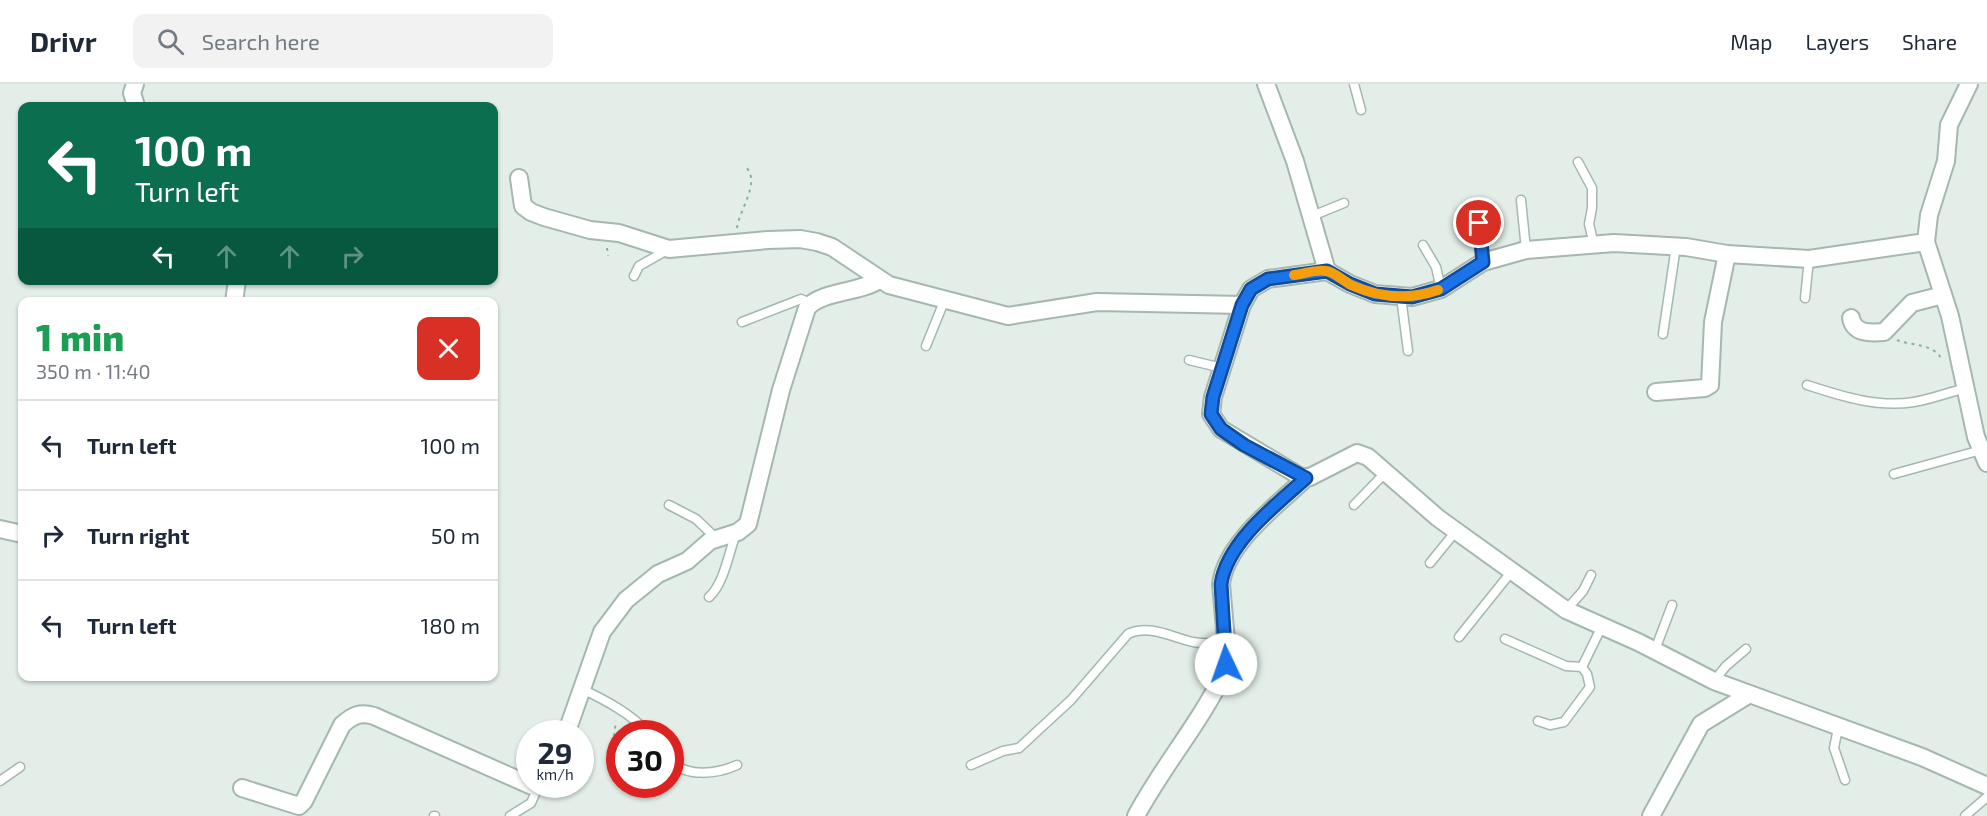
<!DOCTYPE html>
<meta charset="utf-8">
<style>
body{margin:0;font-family:"Exo 2",sans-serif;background:#f2f2f3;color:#1f2937;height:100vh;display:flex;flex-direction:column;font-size:22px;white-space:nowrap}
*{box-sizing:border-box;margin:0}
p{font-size:20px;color:#747a83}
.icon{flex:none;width:33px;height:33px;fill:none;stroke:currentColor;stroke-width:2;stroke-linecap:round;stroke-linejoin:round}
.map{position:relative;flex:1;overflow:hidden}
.details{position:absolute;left:18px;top:213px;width:480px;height:384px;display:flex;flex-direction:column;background:#fff;border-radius:12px;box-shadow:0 2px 4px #0004}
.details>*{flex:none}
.banner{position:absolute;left:18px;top:18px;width:480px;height:183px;border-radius:12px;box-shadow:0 2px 4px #0004;background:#0b6e4f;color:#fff;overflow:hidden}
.speed{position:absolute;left:516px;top:636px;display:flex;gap:12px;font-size:30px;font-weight:700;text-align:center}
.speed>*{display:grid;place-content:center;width:78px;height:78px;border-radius:50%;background:#fff;box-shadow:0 2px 4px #0004;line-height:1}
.speed small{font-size:15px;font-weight:400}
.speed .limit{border:9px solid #d22;background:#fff;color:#111}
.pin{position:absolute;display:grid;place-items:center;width:51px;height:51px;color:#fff;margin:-26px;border:3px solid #fff;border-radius:50%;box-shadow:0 2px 6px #0007}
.me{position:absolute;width:66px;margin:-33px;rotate:357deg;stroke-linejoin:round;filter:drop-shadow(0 0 4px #0008)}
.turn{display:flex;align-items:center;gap:21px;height:126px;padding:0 18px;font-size:27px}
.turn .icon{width:78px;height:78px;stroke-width:2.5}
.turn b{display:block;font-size:42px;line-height:51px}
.lanes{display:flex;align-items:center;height:57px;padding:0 18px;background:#0003;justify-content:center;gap:30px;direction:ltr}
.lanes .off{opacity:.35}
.round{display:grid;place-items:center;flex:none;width:63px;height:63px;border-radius:12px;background:#f2f2f3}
.head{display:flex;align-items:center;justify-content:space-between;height:102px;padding:0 18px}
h1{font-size:36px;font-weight:800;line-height:45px;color:#1e9e55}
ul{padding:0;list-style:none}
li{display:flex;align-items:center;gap:18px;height:90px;padding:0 18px;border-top:2px solid #e0e1e3}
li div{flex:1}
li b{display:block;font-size:22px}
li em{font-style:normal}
header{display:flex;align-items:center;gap:36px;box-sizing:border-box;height:84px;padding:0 30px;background:#fff;border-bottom:2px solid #e0e1e3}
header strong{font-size:28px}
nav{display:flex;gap:33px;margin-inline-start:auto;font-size:21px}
.search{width:420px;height:54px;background:#f2f2f3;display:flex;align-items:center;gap:15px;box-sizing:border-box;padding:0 21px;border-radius:12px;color:#747a83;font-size:22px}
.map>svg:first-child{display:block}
</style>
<header>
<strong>Drivr</strong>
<div class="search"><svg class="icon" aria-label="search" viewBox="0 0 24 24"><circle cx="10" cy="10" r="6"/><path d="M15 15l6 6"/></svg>Search here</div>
<nav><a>Map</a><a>Layers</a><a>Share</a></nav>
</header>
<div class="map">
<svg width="1987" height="732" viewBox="0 0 1987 732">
<rect width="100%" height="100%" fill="#e3eee8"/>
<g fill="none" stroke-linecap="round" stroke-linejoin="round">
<g stroke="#a5b7af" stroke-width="11">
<g id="lane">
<path d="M1354,0L1361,26"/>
<path d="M1578,78L1592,104V124L1589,140L1594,161"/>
<path d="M1521,116L1526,166"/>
<path d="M1312,132L1344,119"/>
<path d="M1479,139L1483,178"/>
<path d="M1423,161L1436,183L1441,205"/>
<path d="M634,192L639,182L669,165"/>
<path d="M1401,213L1408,267"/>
<path d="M1805,214L1809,175"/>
<path d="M742,238L796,217L801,215L811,219"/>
<path d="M1663,250L1676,162"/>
<path d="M926,262L945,215"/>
<path d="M1189,276L1222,284"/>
<path d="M1807,301C1841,312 1877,324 1914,318C1931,315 1948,309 1965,304"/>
<path d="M1894,390L1981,366"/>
<path d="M669,421L696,435L717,455"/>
<path d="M1354,421L1386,388"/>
<path d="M1430,479L1456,447"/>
<path d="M709,513C724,500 729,468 736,449"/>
<path d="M1566,526L1583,507L1591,491"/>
<path d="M1459,553L1512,487"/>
<path d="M1505,555L1566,582L1582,583L1602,542"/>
<path d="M1655,566L1672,521"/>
<path d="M1714,597L1726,582L1746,565"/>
<path d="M582,605C605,616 632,630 649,650"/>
<path d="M1538,637L1550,641L1564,638L1590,603L1587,590L1582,583"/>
<path d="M1838,644L1834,664L1845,696"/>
<path d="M670,676C686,694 717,690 737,681"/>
<path d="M971,681L1003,667L1019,664L1071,616L1128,550C1150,540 1171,553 1193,558C1203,560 1215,559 1226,560"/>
<path d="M0,697L20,683"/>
<path d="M434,732H435"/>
<path d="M510,732L531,719L538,703"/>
<path d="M1965,732L1987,713"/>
</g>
</g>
<g stroke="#a5b7af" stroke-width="20">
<g id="street">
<path d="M135,0L132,9L136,22"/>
<path d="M1266,0L1295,77L1327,187L1350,200L1375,210L1412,213L1441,205L1483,178L1526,166L1614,159L1686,163L1727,170L1809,175L1926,158"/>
<path d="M1969,0L1949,41L1946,77L1929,131L1926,158L1950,232L1976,353L1987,379"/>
<path d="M519,94L523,122L531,128L544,133L590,146L619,149L669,165L768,156L800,155L817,158L832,163L889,201L1008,232L1097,218L1242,221"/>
<path d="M1327,187L1268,195L1251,205L1242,221L1213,313L1211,330L1221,345L1301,393H1310L1357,369L1368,373L1438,434L1566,526L1638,558L1714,597L1922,673L1987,702"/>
<path d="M234,218L237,196"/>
<path d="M1851,234C1854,250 1870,249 1884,248L1912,219L1943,211"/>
<path d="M1656,308L1705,304L1710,301L1713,238L1727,170"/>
<path d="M0,445L22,450"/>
<path d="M566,650L602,548L626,516L658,490L687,477L710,457L738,448L748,440L781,306L807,224C821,207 859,209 879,196"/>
<path d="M242,704L299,722L304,717L342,641C353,631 360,628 374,632L532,702L542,700"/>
<path d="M1136,732C1162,683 1200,639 1224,589L1227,568L1221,500C1226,459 1277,421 1306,394"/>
<path d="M1651,732L1701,640L1748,611"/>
</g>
</g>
<g stroke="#81b49e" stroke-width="2" stroke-dasharray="3 4.5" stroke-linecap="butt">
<path d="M737,144C739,126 761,99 746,83"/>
<path d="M607,164L608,172"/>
<path d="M1897,256C1911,262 1934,259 1942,276"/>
<path d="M614,652L616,637"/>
</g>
<use href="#lane" stroke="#fff" stroke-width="8"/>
<use href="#street" stroke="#fff" stroke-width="16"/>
</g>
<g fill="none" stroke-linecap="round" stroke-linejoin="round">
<g stroke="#114b97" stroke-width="15">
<path id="route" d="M1226,580L1221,500C1227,458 1276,421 1306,394L1244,361L1221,345L1211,330L1213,313L1242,221L1251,205L1268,195L1327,187L1350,200L1375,210L1412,213L1441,205L1483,178L1479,139"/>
</g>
<use href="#route" stroke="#1a73e8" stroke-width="10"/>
<path stroke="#f59e0b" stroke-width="10" d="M1294,191C1303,190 1317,185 1326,187C1335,188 1343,197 1351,201C1380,214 1409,216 1438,206"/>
</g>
</svg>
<div class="speed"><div>29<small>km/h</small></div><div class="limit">30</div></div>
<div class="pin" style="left:1479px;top:139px;background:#d93025"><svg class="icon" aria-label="arrive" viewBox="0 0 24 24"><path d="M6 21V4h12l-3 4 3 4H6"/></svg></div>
<svg class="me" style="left:1226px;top:580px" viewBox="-20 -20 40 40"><circle r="19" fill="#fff"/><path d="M0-13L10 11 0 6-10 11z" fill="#1a73e8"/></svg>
<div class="banner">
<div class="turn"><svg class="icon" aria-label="left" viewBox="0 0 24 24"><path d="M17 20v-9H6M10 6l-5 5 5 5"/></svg><div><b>100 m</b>Turn left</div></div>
<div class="lanes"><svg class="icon" aria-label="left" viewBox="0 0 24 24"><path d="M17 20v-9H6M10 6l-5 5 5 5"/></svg><svg class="icon off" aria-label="ahead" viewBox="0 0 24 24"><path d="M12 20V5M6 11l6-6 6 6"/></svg><svg class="icon off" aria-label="ahead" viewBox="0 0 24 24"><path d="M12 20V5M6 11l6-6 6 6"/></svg><svg class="icon off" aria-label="right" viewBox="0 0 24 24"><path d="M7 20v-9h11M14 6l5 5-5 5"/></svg></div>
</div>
<section class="details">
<div class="head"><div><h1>1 min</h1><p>350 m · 11:40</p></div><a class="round" style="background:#d93025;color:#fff"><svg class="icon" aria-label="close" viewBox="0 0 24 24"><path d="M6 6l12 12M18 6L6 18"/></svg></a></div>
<ul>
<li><svg class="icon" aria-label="left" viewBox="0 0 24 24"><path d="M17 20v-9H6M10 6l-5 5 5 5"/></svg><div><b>Turn left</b></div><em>100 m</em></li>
<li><svg class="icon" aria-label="right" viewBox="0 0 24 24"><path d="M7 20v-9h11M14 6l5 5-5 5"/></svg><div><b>Turn right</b></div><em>50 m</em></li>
<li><svg class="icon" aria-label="left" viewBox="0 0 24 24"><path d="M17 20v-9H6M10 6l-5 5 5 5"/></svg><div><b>Turn left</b></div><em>180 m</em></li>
</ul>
</section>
</div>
